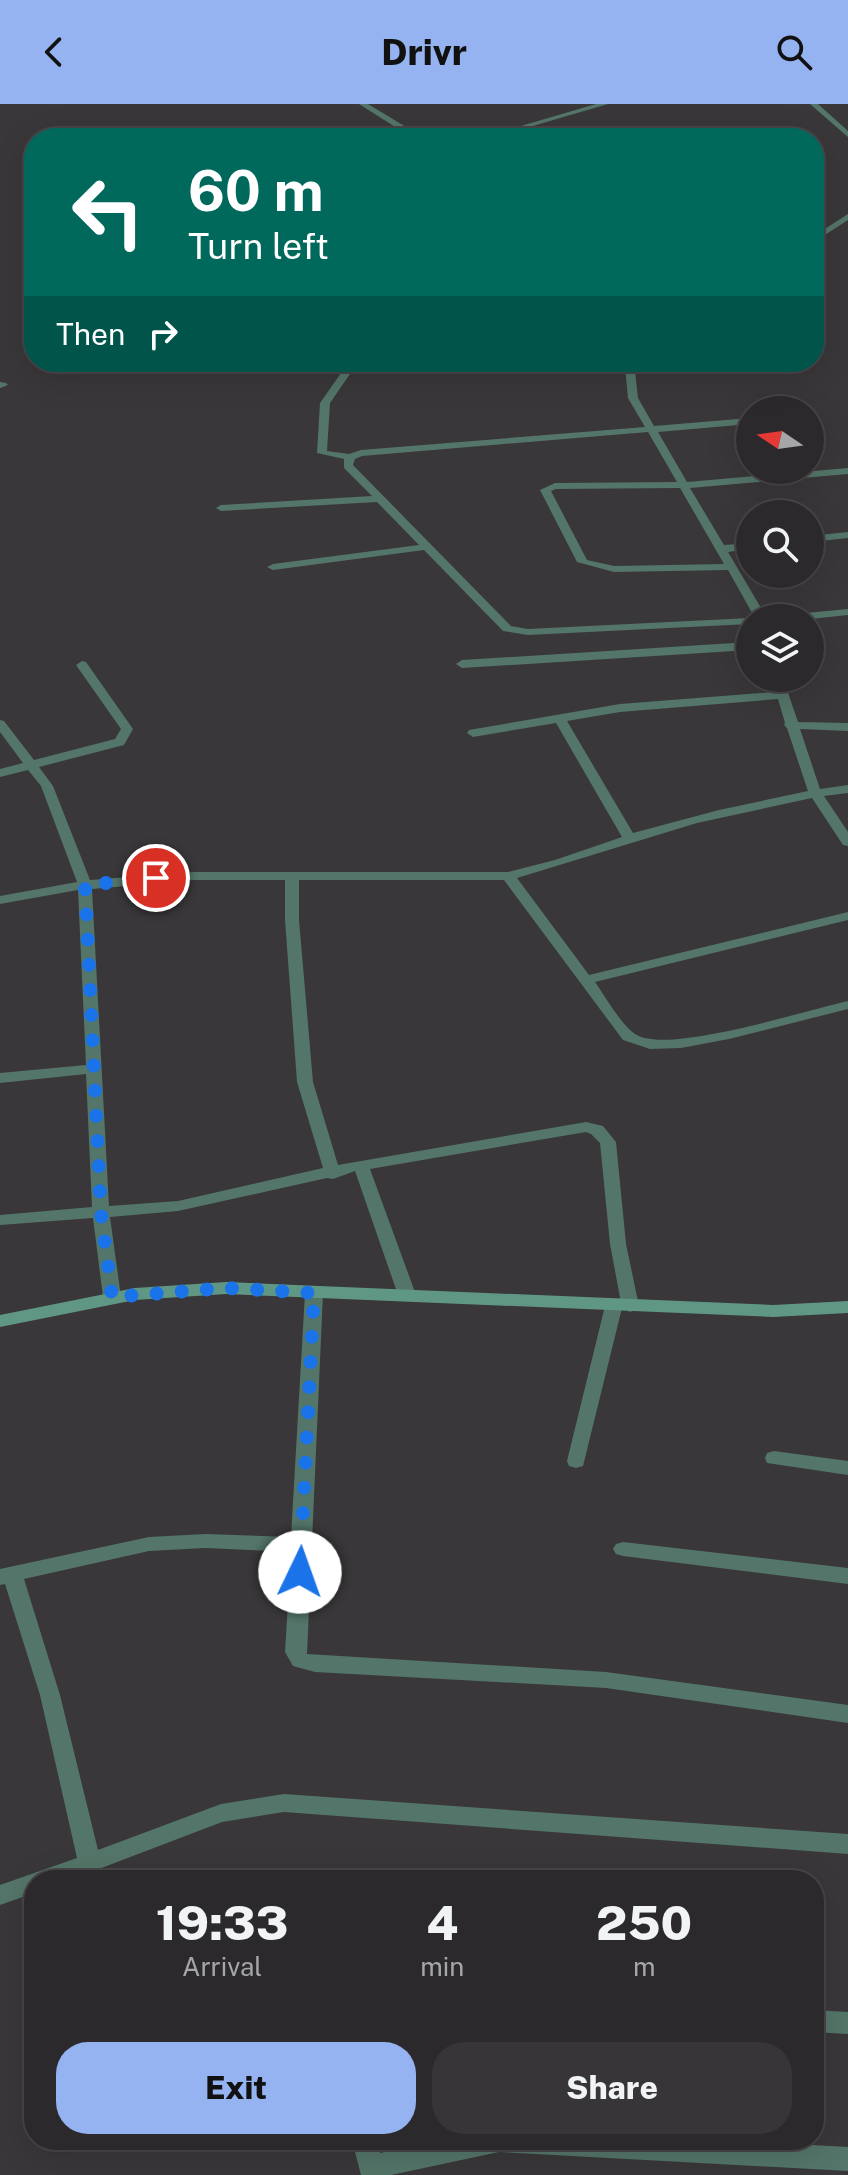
<!DOCTYPE html>
<style>
body{margin:0;font-family:"Public Sans",sans-serif;background:#373537;color:#f1f3f6;height:100vh;display:flex;flex-direction:column;font-size:30px;white-space:nowrap}
*{box-sizing:border-box;margin:0}
p{font-size:26px;color:#a6a6a9}
.icon{flex:none;width:44px;height:44px;fill:none;stroke:currentColor;stroke-width:2;stroke-linecap:round;stroke-linejoin:round}
.map{position:relative;flex:1;overflow:hidden}
.drawer{position:absolute;left:24px;top:1766px;width:800px;height:280px;display:flex;flex-direction:column;background:#2b292b;border-radius:32px;box-shadow:0 8px 32px #0002,0 0 0 2px #474547}
.drawer>*{flex:none}
.top-card{position:absolute;left:24px;top:24px;width:800px;height:244px;border-radius:32px;box-shadow:0 8px 32px #0002,0 0 0 2px #474547;background:#00695c;color:#fff;overflow:hidden}
.needle{width:52px;rotate:283deg}
.controls{position:absolute;left:736px;top:292px;display:grid;gap:16px}
.controls a{display:grid;place-items:center;width:88px;height:88px;border-radius:50%;background:#2b292b;box-shadow:0 8px 32px #0002,0 0 0 2px #474547;font-size:40px}
.pin{position:absolute;display:grid;place-items:center;width:68px;height:68px;color:#fff;margin:-34px;border:4px solid #fff;border-radius:50%;box-shadow:0 2px 8px #0007}
.me{position:absolute;width:88px;margin:-44px;rotate:3deg;stroke-linejoin:round;filter:drop-shadow(0 0 6px #0008)}
.turn{display:flex;align-items:center;gap:28px;height:168px;padding:0 32px;font-size:36px}
.turn .icon{width:104px;height:104px;stroke-width:2.5}
.turn b{display:block;font-size:56px;line-height:68px}
.then{display:flex;align-items:center;height:76px;padding:0 32px;background:#0003;gap:16px;font-size:30px}
.eta{display:flex;justify-content:space-evenly;align-items:center;height:136px;text-align:center}
.eta b{font-size:48px;font-weight:800;line-height:56px}
.primary-button{display:flex;gap:16px;margin-top:auto;padding:16px 32px}
.primary-button a{flex:1;height:92px;border-radius:32px;background:#95b2f1;color:#111;font-size:32px;font-weight:800;line-height:92px;text-align:center}
.primary-button a+a{background:#373537;color:#f1f3f6}
header{display:flex;justify-content:space-between;align-items:center;height:104px;padding:0 32px;background:#95b2f1;color:#111;font-size:36px;font-weight:800}
.map>svg:first-child{display:block}
</style>
<header><svg class="icon" aria-label="back" viewBox="0 0 24 24"><path d="M15 5l-7 7 7 7"/></svg>Drivr<svg class="icon" aria-label="search" viewBox="0 0 24 24"><circle cx="10" cy="10" r="6"/><path d="M15 15l6 6"/></svg></header>
<div class="map">
<svg width="848" height="2071" viewBox="0 0 848 2071">
<rect width="100%" height="100%" fill="#393739"/>
<g fill="none" stroke-linecap="round" stroke-linejoin="round">
<g fill="#547569" fill-rule="evenodd">
<path d="M359,0H368L416,29L434,34L411,33Z"/>
<path d="M596,0H608L492,34H480Z"/>
<path d="M810,0H818L848,27V33Z"/>
<path d="M848,110V116L814,138V132Z"/>
</g>
<g fill="#547569" fill-rule="evenodd">
<path d="M634,258L638,294L654,322L750,314V320L658,328L687,378L848,364V370L690,384L724,441L750,439V445L728,448L767,514H755L728,466L614,468L577,458L540,386L555,379L677,378L648,328L362,352L355,355L353,361L511,522L528,525L750,514V520L528,531L503,527L424,446L273,466L267,463L273,460L419,441L377,398L221,407L216,404L221,401L372,392L344,364V355L317,349L320,299L346,262ZM625,263L628,294L645,323L361,346L349,350L327,347L330,299L352,267ZM680,384L724,460L614,462L587,456L551,387L556,385Z"/>
<path d="M0,278L6,279L8,281L0,284Z"/>
<path d="M848,428V434L810,438V432Z"/>
<path d="M848,505V511L810,515L779,514L785,511Z"/>
<path d="M750,538V546L462,564L456,560L462,556Z"/>
<path d="M82,557L86,558L133,625L124,641L39,663L53,682L90,776L194,768H508L555,756L622,733L556,619L473,633L467,629L469,626L620,600L775,588L771,574H783L798,618L848,619V627L800,625L820,685L848,681V689L824,692L848,728V742L843,741L812,694L697,719L517,774L589,871L848,808V816L595,878C605,892 623,924 637,931C670,950 807,906 848,897V905L729,935L681,944L650,945L623,936L504,776H299V816L313,978L338,1061L586,1018L603,1022L616,1038L626,1140L639,1202L636,1206L630,1208L622,1204L583,1362L576,1364L569,1362L567,1357L605,1202L608,1198L614,1196L621,1199L610,1140L600,1039L591,1030L586,1028L370,1065L416,1191L413,1195H401L398,1191L355,1067L333,1075L327,1074L178,1107L110,1113L121,1193L118,1197H106L103,1193L93,1114L0,1121V1111L92,1103L86,970L0,979V969L86,961L78,786L0,800V792L77,778L41,682L28,666L0,673V665L23,659L0,628V616L4,617L34,656L115,635L121,625L76,561ZM778,595L785,619L784,621L787,624L808,687L719,706L633,729L567,617L620,608ZM194,776H285V816L297,978L323,1064L178,1097L109,1102L92,785Z"/>
<path d="M314,1183L320,1185L323,1189L307,1550L606,1568L848,1601V1619L606,1584L315,1568L293,1562L285,1548L291,1448L205,1444L149,1447L24,1475L60,1591L98,1746L221,1700L284,1690L848,1730V1750L284,1708L222,1718L70,1776H34V1789L0,1801V1781L77,1754L40,1591L5,1480L0,1481V1465L149,1433L205,1430L291,1433L305,1189L308,1185Z"/>
<path d="M774,1347L848,1357V1371L767,1359L765,1354L767,1349Z"/>
<path d="M623,1438L848,1464V1480L623,1452L616,1450L613,1445L616,1440Z"/>
<path d="M814,1906L848,1908V1930L814,1928Z"/>
<path d="M352,2036H376L380,2049L443,2036H719L848,2043V2067L499,2048L391,2071H361Z"/>
</g>
<path fill="#609784" fill-rule="evenodd" d="M226,1178L773,1201L848,1197V1209L773,1213L226,1190L135,1196L0,1223V1211L135,1184Z"/>
</g>
<g fill="none" stroke-linecap="round" stroke-linejoin="round">
<path stroke="#1a73e8" stroke-width="14" stroke-dasharray="0 25.2" d="M156,774L85,781L101,1110L112,1193L226,1184L314,1189L300,1468"/>
</g>
</svg>
<div class="controls">
<a><svg class="needle" viewBox="-14 -14 28 28"><path d="M0-13l5 13h-10z" fill="#e53935"/><path d="M0 13l5-13h-10z" fill="#a6a6a9"/></svg></a>
<a><svg class="icon" aria-label="search" viewBox="0 0 24 24"><circle cx="10" cy="10" r="6"/><path d="M15 15l6 6"/></svg></a>
<a><svg class="icon" aria-label="layers" viewBox="0 0 24 24"><path d="M12 4l9 5-9 5-9-5zM3 14l9 5 9-5"/></svg></a>
</div>
<div class="pin" style="left:156px;top:774px;background:#d93025"><svg class="icon" aria-label="arrive" viewBox="0 0 24 24"><path d="M6 21V4h12l-3 4 3 4H6"/></svg></div>
<svg class="me" style="left:300px;top:1468px" viewBox="-20 -20 40 40"><circle r="19" fill="#fff"/><path d="M0-13L10 11 0 6-10 11z" fill="#1a73e8"/></svg>
<div class="top-card">
<div class="turn"><svg class="icon" aria-label="left" viewBox="0 0 24 24"><path d="M17 20v-9H6M10 6l-5 5 5 5"/></svg><div><b>60 m</b>Turn left</div></div>
<div class="then">Then<svg class="icon" aria-label="right" viewBox="0 0 24 24"><path d="M7 20v-9h11M14 6l5 5-5 5"/></svg></div>
</div>
<section class="drawer">
<div class="eta">
<div><b>19:33</b><p>Arrival</p></div>
<div><b>4</b><p>min</p></div>
<div><b>250</b><p>m</p></div>
</div>
<div class="primary-button"><a>Exit</a><a>Share</a></div>
</section>
</div>
